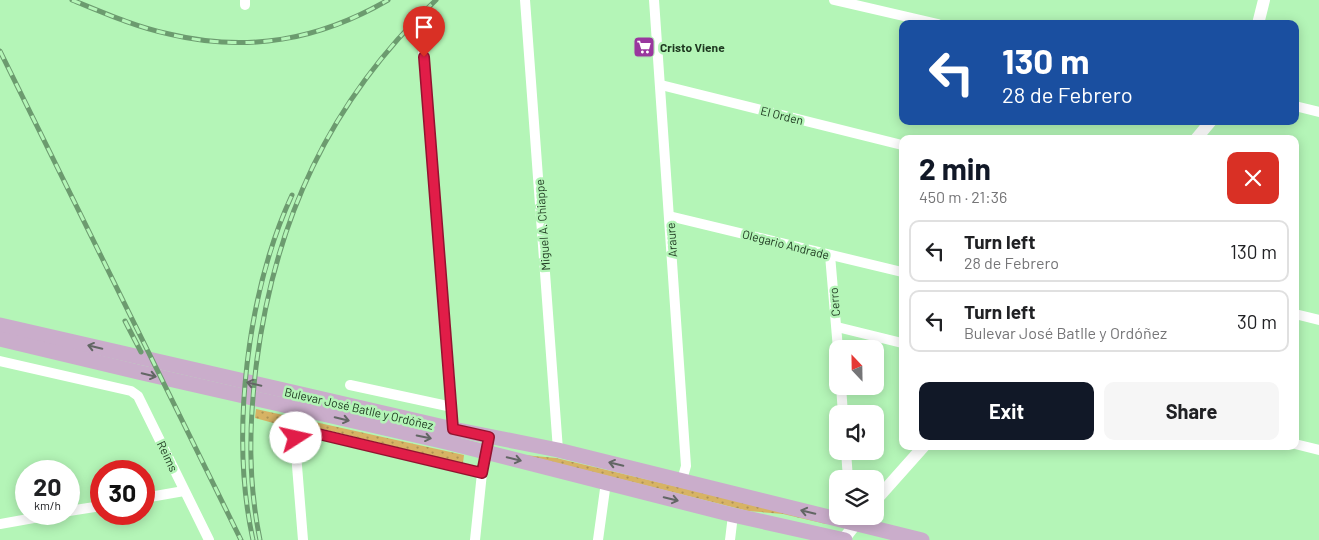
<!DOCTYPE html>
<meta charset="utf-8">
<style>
body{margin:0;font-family:Barlow,sans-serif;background:#f6f6f6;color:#202124;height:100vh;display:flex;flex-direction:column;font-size:19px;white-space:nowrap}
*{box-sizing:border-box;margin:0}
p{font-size:16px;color:#757577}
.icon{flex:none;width:28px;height:28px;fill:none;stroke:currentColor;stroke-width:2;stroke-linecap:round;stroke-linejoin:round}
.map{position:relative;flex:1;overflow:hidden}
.details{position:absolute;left:899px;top:135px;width:400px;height:315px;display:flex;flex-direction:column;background:#fff;border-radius:10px;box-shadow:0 2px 12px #0003}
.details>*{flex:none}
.banner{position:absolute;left:899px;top:20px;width:400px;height:105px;border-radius:10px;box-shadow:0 2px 12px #0003;background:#1a4fa0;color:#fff;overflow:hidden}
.needle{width:32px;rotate:338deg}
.buttons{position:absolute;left:829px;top:340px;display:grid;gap:10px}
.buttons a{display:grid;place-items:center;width:55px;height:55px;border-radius:10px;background:#fff;box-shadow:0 2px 12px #0003;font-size:25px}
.speed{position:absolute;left:15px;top:460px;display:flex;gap:10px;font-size:25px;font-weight:700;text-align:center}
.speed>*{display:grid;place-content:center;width:65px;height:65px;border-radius:50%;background:#fff;box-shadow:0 2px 12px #0003;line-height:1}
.speed small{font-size:12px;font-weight:400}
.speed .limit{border:8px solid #d22;background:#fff;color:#111}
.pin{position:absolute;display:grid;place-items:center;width:42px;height:42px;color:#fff;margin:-51px -21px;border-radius:50% 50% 50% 0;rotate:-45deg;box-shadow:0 0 5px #0007}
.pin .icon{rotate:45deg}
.me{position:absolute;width:55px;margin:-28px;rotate:80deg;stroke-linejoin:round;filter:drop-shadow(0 0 4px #0008)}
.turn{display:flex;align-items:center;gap:18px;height:105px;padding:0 20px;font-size:22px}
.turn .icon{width:65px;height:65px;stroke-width:2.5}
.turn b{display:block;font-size:35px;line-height:42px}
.round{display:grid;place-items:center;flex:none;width:52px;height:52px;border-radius:10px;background:#f6f6f6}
.summary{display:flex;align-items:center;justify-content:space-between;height:85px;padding:0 20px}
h1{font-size:30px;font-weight:700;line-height:38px;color:#111827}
.button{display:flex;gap:10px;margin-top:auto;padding:10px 20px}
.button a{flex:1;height:58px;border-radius:10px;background:#111827;color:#fff;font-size:20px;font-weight:700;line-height:58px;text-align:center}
.button a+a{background:#f6f6f6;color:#202124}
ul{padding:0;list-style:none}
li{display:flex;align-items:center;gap:15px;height:62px;margin:0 10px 8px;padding:0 10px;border:2px solid #e0e0e0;border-radius:10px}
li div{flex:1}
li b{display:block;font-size:19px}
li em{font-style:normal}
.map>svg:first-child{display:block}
</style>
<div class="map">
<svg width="1319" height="540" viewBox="0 0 1319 540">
<defs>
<pattern id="grass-dots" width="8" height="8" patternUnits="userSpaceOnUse" patternTransform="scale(1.25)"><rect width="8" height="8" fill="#d7b364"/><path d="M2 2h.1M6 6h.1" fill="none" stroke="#ae9252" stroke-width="1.8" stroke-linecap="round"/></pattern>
</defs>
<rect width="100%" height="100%" fill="#b4f5b7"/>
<g fill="url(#grass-dots)">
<path d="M256,409L464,455L463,463L310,428L299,430L255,418Z"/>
<path d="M524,455L556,458L826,522V524L783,514L748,511Z"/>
</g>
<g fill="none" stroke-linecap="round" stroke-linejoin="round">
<g stroke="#fff" stroke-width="10">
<path d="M245,0V5"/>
<path d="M525,0L558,450"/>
<path d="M654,0L686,466L682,480"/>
<path d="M834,0L938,24"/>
<path d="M422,38L452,407V433"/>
<path d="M661,85L902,145"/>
<path d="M1295,106L1319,112"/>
<path d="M669,216L902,272"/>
<path d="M830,255L838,349"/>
<path d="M1295,314L1319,320"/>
<path d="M837,327L902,343"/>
<path d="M0,361L131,391L138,396L209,540"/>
<path d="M350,385L452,407"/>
<path d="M841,386L843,414"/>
<path d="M1295,444L1319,450"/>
<path d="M846,451L848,479"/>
<path d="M144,498L184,491"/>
<path d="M69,511L101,506"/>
<path d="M0,524L56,514"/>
<path d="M303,540L295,441C301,428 314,433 326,435L482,473"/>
<path d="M475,540L482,473L489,437"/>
<path d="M598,540L606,482"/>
<path d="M730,540L733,515"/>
</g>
<g stroke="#fff" stroke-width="12">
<path d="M1258,24L1264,0"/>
<path d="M1196,139L1211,121"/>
<path d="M875,501L924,446"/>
<path d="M843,540L862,516"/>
</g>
<g stroke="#caadcb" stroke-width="15">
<path d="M0,325L453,429L558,450L922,540"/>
<path d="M0,339L138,372L450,443L733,515L845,540"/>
</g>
<g stroke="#6c9b6f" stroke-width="5">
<g id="rail">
<path d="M72,0C104,13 136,27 169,34C248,53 319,40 388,0"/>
<path d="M0,51L241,540"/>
<path d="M125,321L141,352"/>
<path d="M253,540C230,435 247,292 292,195"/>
<path d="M260,540C248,481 249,426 256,367C274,222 329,101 436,0"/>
</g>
</g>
<use href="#rail" stroke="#b4f5b7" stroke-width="3" stroke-dasharray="9" stroke-linecap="butt"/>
</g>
<defs><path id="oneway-shaft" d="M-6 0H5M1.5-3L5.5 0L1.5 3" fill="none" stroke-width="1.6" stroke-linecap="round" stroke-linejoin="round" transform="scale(1.25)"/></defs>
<g stroke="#626664">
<use href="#oneway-shaft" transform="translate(95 347) rotate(-167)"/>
<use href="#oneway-shaft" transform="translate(149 375) rotate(13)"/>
<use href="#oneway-shaft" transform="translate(254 384) rotate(-167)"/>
<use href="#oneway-shaft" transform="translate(342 419) rotate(13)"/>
<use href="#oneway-shaft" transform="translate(424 437) rotate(12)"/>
<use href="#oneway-shaft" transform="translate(514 459) rotate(14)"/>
<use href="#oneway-shaft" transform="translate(616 464) rotate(-167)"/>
<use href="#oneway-shaft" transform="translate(671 499) rotate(14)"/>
<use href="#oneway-shaft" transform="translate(808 512) rotate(-166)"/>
</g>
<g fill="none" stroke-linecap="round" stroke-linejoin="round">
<g stroke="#92132f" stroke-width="12">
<path id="route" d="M296,438L303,433L310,432L482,473L489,437L453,429L424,57"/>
</g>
<use href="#route" stroke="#e11d48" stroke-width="9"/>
</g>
<defs>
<g id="supermarket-square" transform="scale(1.125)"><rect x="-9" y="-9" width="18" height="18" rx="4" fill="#99379e" stroke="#b4f5b7"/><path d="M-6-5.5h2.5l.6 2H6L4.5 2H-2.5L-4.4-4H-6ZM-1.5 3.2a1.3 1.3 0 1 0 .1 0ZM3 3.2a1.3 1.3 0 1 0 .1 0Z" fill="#fff"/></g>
</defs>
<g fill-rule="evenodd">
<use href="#supermarket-square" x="644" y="47"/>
</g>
<g text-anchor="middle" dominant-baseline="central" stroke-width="5" stroke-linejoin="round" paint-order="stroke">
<g font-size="12" font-weight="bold" fill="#1d371f" stroke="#b4f5b7" text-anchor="start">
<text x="660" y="47">Cristo Viene</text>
</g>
<g font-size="12" fill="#1d371f" stroke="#b4f5b7">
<text transform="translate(782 115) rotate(14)">El Orden</text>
<text transform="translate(542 225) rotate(-94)">Miguel A. Chiappe</text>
<text transform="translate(671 240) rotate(-94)">Araure</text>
<text transform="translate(786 244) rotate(14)">Olegario Andrade</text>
<text transform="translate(834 302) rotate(-95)">Cerro</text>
<text transform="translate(359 408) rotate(13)">Bulevar José Batlle y Ordóñez</text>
<text transform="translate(168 456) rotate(65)">Reims</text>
</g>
</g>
</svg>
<div class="buttons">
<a><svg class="needle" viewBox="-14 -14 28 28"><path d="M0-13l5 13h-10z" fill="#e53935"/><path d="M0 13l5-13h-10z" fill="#757577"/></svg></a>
<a><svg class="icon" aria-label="sound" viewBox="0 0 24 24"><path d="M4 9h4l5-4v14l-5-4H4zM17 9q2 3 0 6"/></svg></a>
<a><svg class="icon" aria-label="layers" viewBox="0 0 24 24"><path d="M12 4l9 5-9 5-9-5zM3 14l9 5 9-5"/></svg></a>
</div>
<div class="speed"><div>20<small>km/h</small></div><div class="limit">30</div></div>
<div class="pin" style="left:424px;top:57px;background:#d93025"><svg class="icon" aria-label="arrive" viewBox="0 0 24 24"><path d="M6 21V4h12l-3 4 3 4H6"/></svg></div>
<svg class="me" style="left:296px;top:438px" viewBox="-20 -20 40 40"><circle r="19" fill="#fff"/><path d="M0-13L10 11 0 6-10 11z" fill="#e11d48"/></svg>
<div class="banner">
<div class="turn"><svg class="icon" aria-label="left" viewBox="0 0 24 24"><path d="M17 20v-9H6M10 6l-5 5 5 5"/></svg><div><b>130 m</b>28 de Febrero</div></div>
</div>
<section class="details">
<div class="summary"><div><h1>2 min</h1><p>450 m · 21:36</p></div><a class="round" style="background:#d93025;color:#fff"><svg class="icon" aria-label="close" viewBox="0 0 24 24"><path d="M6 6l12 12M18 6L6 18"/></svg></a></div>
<ul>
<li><svg class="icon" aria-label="left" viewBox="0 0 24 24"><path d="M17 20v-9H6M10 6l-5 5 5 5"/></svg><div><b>Turn left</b><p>28 de Febrero</p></div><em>130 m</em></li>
<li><svg class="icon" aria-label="left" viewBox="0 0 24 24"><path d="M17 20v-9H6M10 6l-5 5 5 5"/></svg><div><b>Turn left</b><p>Bulevar José Batlle y Ordóñez</p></div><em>30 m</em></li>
</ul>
<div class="button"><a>Exit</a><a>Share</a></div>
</section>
</div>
